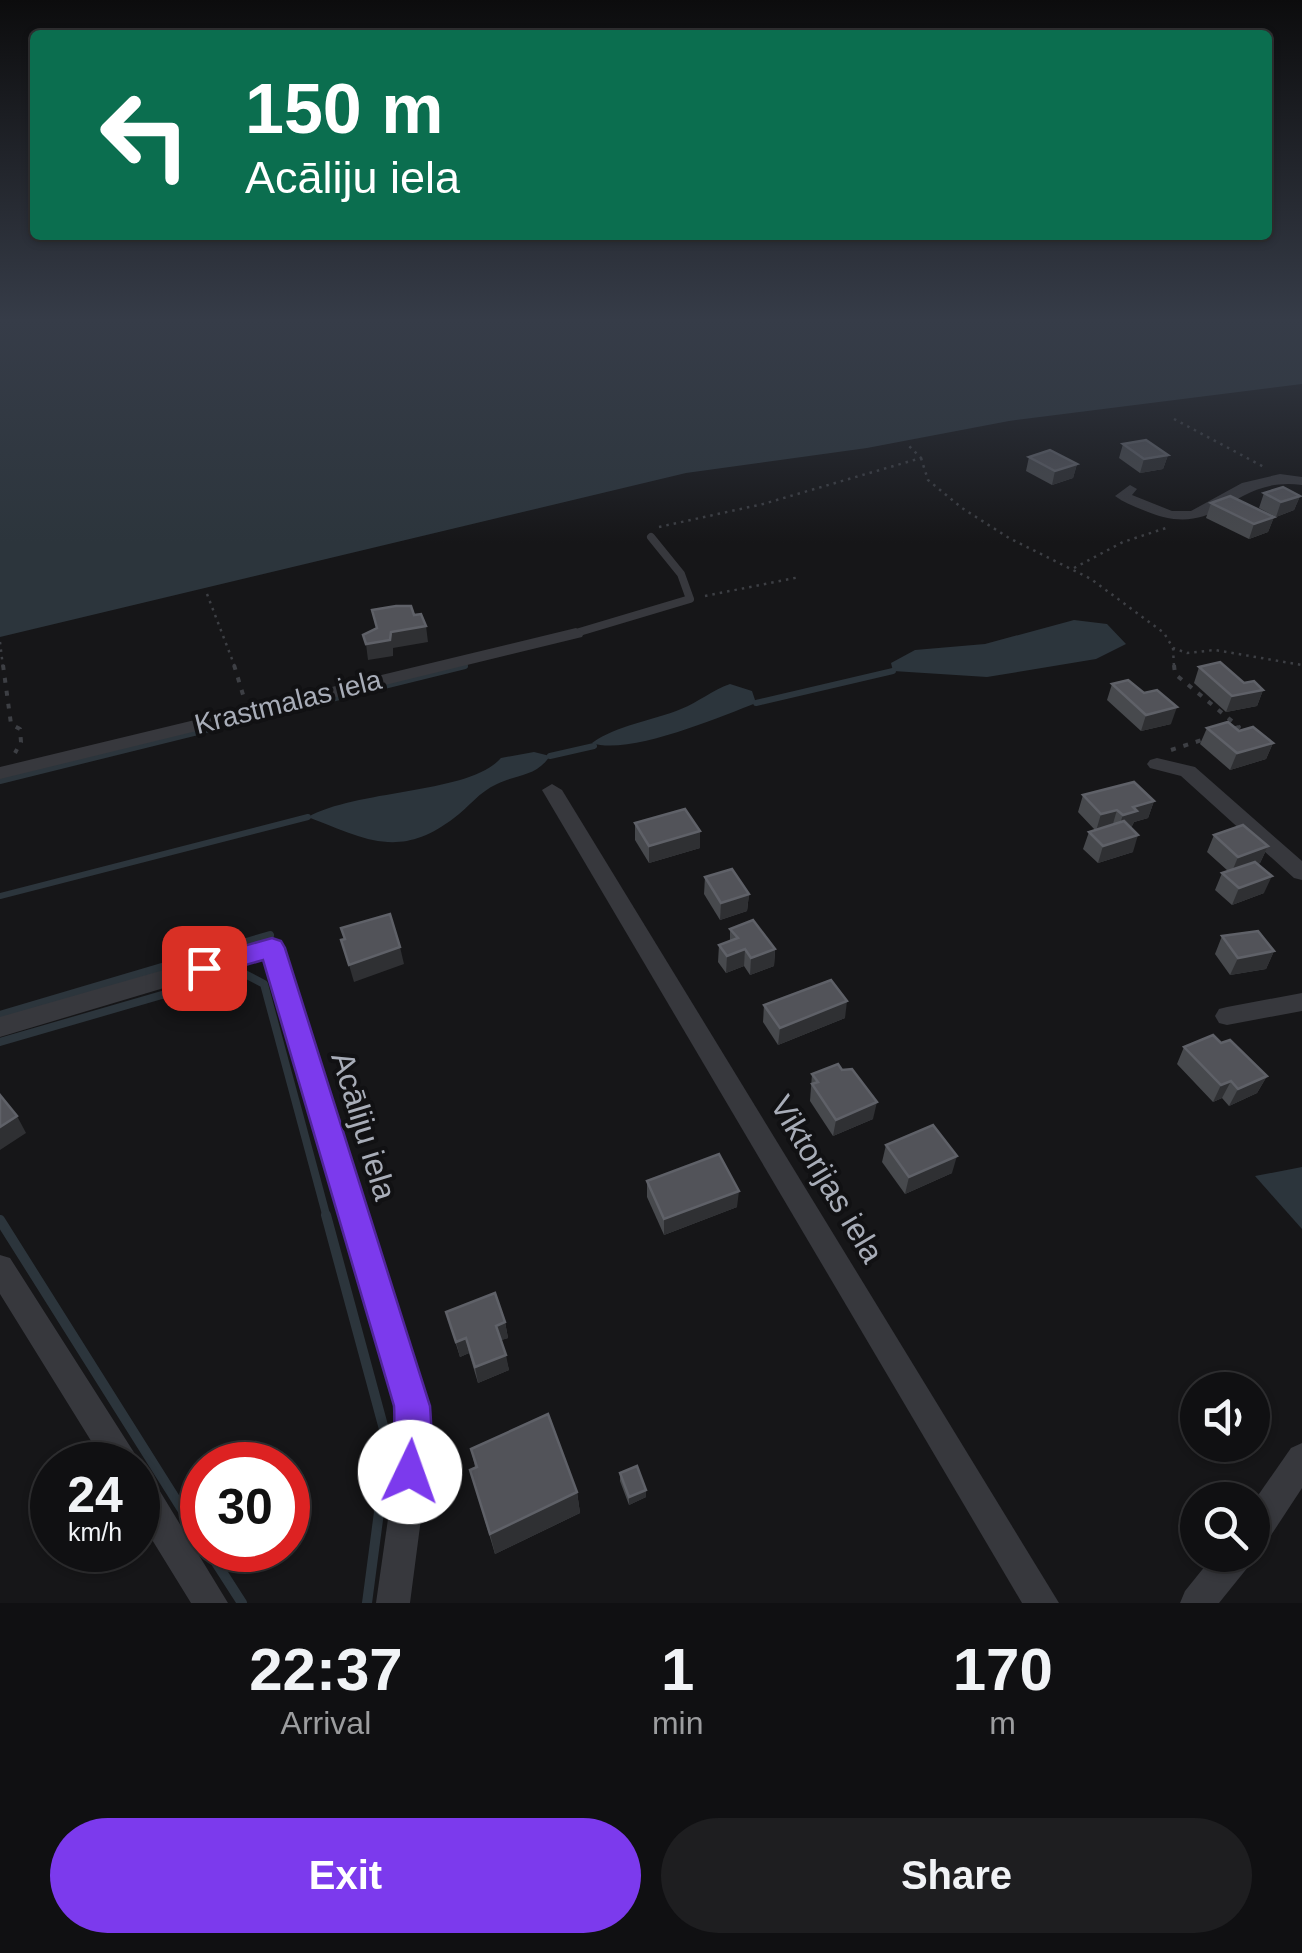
<!DOCTYPE html>
<meta charset="utf-8">
<style>
body{margin:0;font-family:Helvetica,sans-serif;background:#1e1e20;color:#f1f3f6;height:100vh;display:flex;flex-direction:column;font-size:38px;white-space:nowrap}
*{box-sizing:border-box;margin:0}
p{font-size:32px;color:#9c9d9f}
.icon{flex:none;width:55px;height:55px;fill:none;stroke:currentColor;stroke-width:2;stroke-linecap:round;stroke-linejoin:round}
.map{position:relative;height:1603px;overflow:hidden}
.details{display:flex;flex-direction:column;background:#101012;flex:1}
.details>*{flex:none}
.top-card{position:absolute;left:30px;top:30px;width:1242px;height:210px;border-radius:10px;box-shadow:0 2px 8px #0004,0 0 0 2px #303032;background:#0b6e4f;color:#fff;overflow:hidden}
.buttons{position:absolute;left:1180px;top:1372px;display:grid;gap:20px}
.buttons a{display:grid;place-items:center;width:90px;height:90px;border-radius:50%;background:#101012;box-shadow:0 2px 8px #0004,0 0 0 2px #303032;font-size:50px}
.speed{position:absolute;left:30px;top:1442px;display:flex;gap:20px;font-size:50px;font-weight:700;text-align:center}
.speed>*{display:grid;place-content:center;width:130px;height:130px;border-radius:50%;background:#101012;box-shadow:0 2px 8px #0004,0 0 0 2px #303032;line-height:1}
.speed small{font-size:25px;font-weight:400}
.speed .limit{border:15px solid #d22;background:#fff;color:#111}
.pin{position:absolute;display:grid;place-items:center;width:85px;height:85px;color:#fff;margin:-42px;border-radius:20px;box-shadow:0 5px 15px #0006}
.me{position:absolute;width:110px;margin:-55px;rotate:3deg;stroke-linejoin:round;filter:drop-shadow(0 0 8px #0008)}
.turn{display:flex;align-items:center;gap:35px;height:210px;padding:0 50px;font-size:45px}
.turn .icon{width:130px;height:130px;stroke-width:2.5}
.turn b{display:block;font-size:70px;line-height:85px}
.eta{display:flex;justify-content:space-evenly;align-items:center;height:170px;text-align:center}
.eta b{font-size:60px;font-weight:600;line-height:70px}
.primary-button{display:flex;gap:20px;margin-top:auto;padding:20px 50px}
.primary-button a{flex:1;height:115px;border-radius:60px;background:#7c3aed;color:#fff;font-size:40px;font-weight:600;line-height:115px;text-align:center}
.primary-button a+a{background:#1e1e20;color:#f1f3f6}
.map>svg:first-child{display:block}
</style>
<div class="map">
<svg width="1302" height="1603" viewBox="0 0 1302 1603">
<rect width="100%" height="100%" fill="#161618"/>
<g fill="#2c353c">
<path d="M0,319H1302V384L1009,421L867,448L686,473L0,637Z"/>
<path d="M1074,620L1107,624L1126,644L1096,659L987,677L893,671L891,663L915,650L985,644Z"/>
<path d="M730,684L752,691L756,703C720,717 628,756 592,743C617,725 652,721 681,709C699,702 712,690 730,684Z"/>
<path d="M534,752L550,756C536,777 517,774 497,784C479,792 469,807 454,818C399,860 365,839 308,817C358,789 470,794 501,758Z"/>
<path d="M1302,1167V1229L1255,1176Z"/>
</g>
<g fill="none" stroke-linecap="round" stroke-linejoin="round">
<path stroke="#2c353c" stroke-width="5" d="M460,667L465,666"/>
<g stroke="#2c353c" stroke-width="6">
<path d="M756,703L893,671"/>
<path d="M550,756L594,746"/>
<path d="M0,781L465,666"/>
<path d="M0,896L308,817"/>
</g>
<g stroke="#2c353c" stroke-width="8">
<path d="M0,1015L270,935"/>
<path d="M0,1042L241,972L264,984L327,1218"/>
</g>
<g stroke="#2c353c" stroke-width="10">
<path d="M326,1215L388,1444L367,1603"/>
<path d="M0,1220L202,1541"/>
<path d="M208,1550L242,1603"/>
</g>
<g stroke="#3d3f44" stroke-width="2.5" stroke-dasharray="2.5 5" stroke-linecap="butt">
<path d="M1174,419L1264,467"/>
<path d="M921,458L928,480L962,508L1009,538L1091,579L1164,633L1173,648L1187,653L1215,650L1302,665"/>
<path d="M659,527L763,504L921,458L908,445"/>
<path d="M1074,568L1123,542L1166,528"/>
<path d="M207,594L235,667"/>
<path d="M705,596L800,577"/>
<path d="M0,642L3,667"/>
<path d="M1173,648L1174,667"/>
</g>
<g stroke="#3d3f44" stroke-width="4" stroke-dasharray="5 8" stroke-linecap="butt">
<path d="M3,665L11,724L20,729L21,742L15,753"/>
<path d="M234,665L244,698"/>
<path d="M1174,665L1175,674L1239,727L1233,729"/>
<path d="M1171,750L1205,739"/>
</g>
<path stroke="#37383d" stroke-width="8" d="M576,633L690,599L681,574L651,537"/>
<g fill="#37383d" fill-rule="evenodd">
<path d="M1280,474L1302,477V485C1230,475 1220,544 1143,510C1133,506 1123,502 1115,496L1130,485L1137,489L1132,495L1172,511H1191L1242,483Z"/>
<path d="M576,628L584,633L582,637L0,779V767Z"/>
<path d="M1157,758L1195,767L1302,861V880L1294,878L1181,776L1150,768L1147,764L1150,760Z"/>
<path d="M552,784L562,790L1059,1603H1022L542,790Z"/>
<path d="M272,939L280,941L283,947L428,1406L431,1442L410,1603H376L399,1442L396,1406L264,958L0,1037V1017Z"/>
<path d="M1302,993V1011L1227,1025L1219,1023L1215,1016L1219,1009L1227,1007Z"/>
<path d="M0,1255L10,1258L135,1454L140,1465L138,1471L150,1475L228,1603H191L138,1517V1465H106L0,1294Z"/>
<path d="M1302,1443V1488L1264,1546L1252,1551V1504L1291,1448Z"/>
<path d="M1252,1554L1253,1555L1248,1567L1219,1603H1180L1185,1591L1214,1555Z"/>
</g>
</g>
<g fill="#47494d">
<path d="M1123,444L1168,455L1163,469L1140,473L1119,458Z"/>
<path d="M1029,457L1077,464L1073,478L1052,485L1026,471Z"/>
<path d="M1264,493L1300,496L1294,510L1276,517L1259,508Z"/>
<path d="M1211,503L1274,517L1268,532L1249,539L1206,518Z"/>
<path d="M1199,667L1263,690L1257,706L1226,712L1194,683Z"/>
<path d="M1112,684L1144,693L1171,724L1141,731L1107,700Z"/>
<path d="M1207,728L1239,731L1273,743L1266,759L1230,770L1200,744Z"/>
<path d="M1083,795L1154,801L1148,818L1134,822L1131,828L1133,852L1098,863L1083,849L1089,832L1095,830L1078,812Z"/>
<path d="M635,823L700,848L649,863L635,840Z"/>
<path d="M1214,835L1268,846L1260,863L1258,864L1264,893L1232,905L1215,890L1222,873L1228,871L1207,852Z"/>
<path d="M705,877L749,894L747,911L720,920L704,894Z"/>
<path d="M730,929L775,949L774,966L750,975L744,966L726,973L718,962L719,945L730,941Z"/>
<path d="M1222,936L1274,951L1266,969L1230,975L1215,954Z"/>
<path d="M764,1005L845,1018L778,1045L763,1022Z"/>
<path d="M1221,1043L1267,1076L1257,1093L1229,1106L1222,1098L1213,1102L1177,1064L1184,1047Z"/>
<path d="M812,1074L873,1119L833,1136L810,1101Z"/>
<path d="M886,1145L952,1173L905,1194L882,1162Z"/>
<path d="M647,1181L737,1207L664,1235L647,1197Z"/>
<path d="M446,1312L505,1322L508,1338L501,1340L509,1370L478,1383L469,1353L460,1357Z"/>
<path d="M471,1449L577,1492L580,1513L495,1554L470,1470L475,1467Z"/>
<path d="M620,1473L646,1490V1497L629,1505L620,1481Z"/>
</g>
<g fill="#2f3033">
<path d="M1168,455L1163,469L1140,473L1144,459Z"/>
<path d="M1077,464L1073,478L1052,485L1055,471Z"/>
<path d="M1300,496L1294,510L1276,517L1281,502Z"/>
<path d="M1274,517L1268,532L1249,539L1254,524Z"/>
<path d="M426,626L428,642L393,648V656L368,660L366,644L391,632Z"/>
<path d="M1263,690L1257,706L1226,712L1232,696Z"/>
<path d="M1177,707L1171,724L1141,731L1146,715Z"/>
<path d="M1273,743L1266,759L1230,770L1237,753Z"/>
<path d="M1154,801L1148,818L1134,822L1131,828L1117,832L1123,815L1133,807Z"/>
<path d="M1117,810L1112,827L1096,831L1101,814Z"/>
<path d="M700,831V848L649,863V846Z"/>
<path d="M1138,835L1133,852L1098,863L1103,846Z"/>
<path d="M1268,846L1260,863L1231,874L1238,857Z"/>
<path d="M1272,876L1264,893L1232,905L1239,888Z"/>
<path d="M749,894L747,911L720,920L721,903Z"/>
<path d="M400,947L404,964L354,982L349,965Z"/>
<path d="M745,949L744,966L726,973L727,956Z"/>
<path d="M775,949L774,966L750,975L751,958Z"/>
<path d="M1274,951L1266,969L1230,975L1238,958Z"/>
<path d="M847,1001L845,1018L778,1045L780,1028Z"/>
<path d="M1267,1076L1257,1093L1229,1106L1238,1089Z"/>
<path d="M1231,1081L1222,1098L1213,1102L1221,1085Z"/>
<path d="M877,1102L873,1119L833,1136L836,1120Z"/>
<path d="M17,1116L26,1133L0,1150V1127Z"/>
<path d="M957,1156L952,1173L905,1194L909,1177Z"/>
<path d="M739,1191L737,1207L664,1235V1219Z"/>
<path d="M505,1322L508,1338L499,1341L496,1326Z"/>
<path d="M466,1338L469,1353L460,1357L456,1342Z"/>
<path d="M506,1355L509,1370L478,1383L475,1367Z"/>
<path d="M646,1490V1497L629,1505V1497Z"/>
<path d="M577,1492L580,1513L495,1554L490,1534Z"/>
</g>
<g fill="#525359" stroke="#5f6168" stroke-width="2.5">
<path d="M1146,440L1168,455L1144,459L1123,444Z"/>
<path d="M1050,450L1077,464L1055,471L1029,457Z"/>
<path d="M1283,487L1300,496L1281,502L1264,493Z"/>
<path d="M1230,496L1274,517L1254,524L1211,503Z"/>
<path d="M396,606H411L414,615L421,614L426,626L391,632L390,640L366,644L363,635L377,628L372,610Z"/>
<path d="M1220,662L1244,683L1254,681L1263,690L1232,696L1199,667Z"/>
<path d="M1128,680L1144,693L1157,690L1177,707L1146,715L1112,684Z"/>
<path d="M1228,722L1239,731L1253,727L1273,743L1237,753L1207,728Z"/>
<path d="M1134,782L1154,801L1133,807L1137,811L1123,815L1117,810L1101,814L1083,795Z"/>
<path d="M685,809L700,831L649,846L635,823Z"/>
<path d="M1124,821L1138,835L1103,846L1089,832Z"/>
<path d="M1243,825L1268,846L1238,857L1214,835Z"/>
<path d="M1255,862L1272,876L1239,888L1222,873Z"/>
<path d="M732,869L749,894L721,903L705,877Z"/>
<path d="M390,914L400,947L349,965L341,940L345,939L341,928Z"/>
<path d="M753,920L775,949L751,958L745,949L727,956L719,945L738,938L730,929Z"/>
<path d="M1258,931L1274,951L1238,958L1222,936Z"/>
<path d="M831,980L847,1001L780,1028L764,1005Z"/>
<path d="M1213,1035L1221,1043L1230,1040L1267,1076L1238,1089L1231,1081L1221,1085L1184,1047Z"/>
<path d="M838,1064L842,1070L852,1069L877,1102L836,1120L812,1084L818,1082L812,1074Z"/>
<path d="M0,1095L17,1116L0,1127Z"/>
<path d="M933,1125L957,1156L909,1177L886,1145Z"/>
<path d="M719,1154L739,1191L664,1219L647,1181Z"/>
<path d="M495,1293L505,1322L496,1326L506,1355L475,1367L466,1338L456,1342L446,1312Z"/>
<path d="M548,1414L577,1492L490,1534L470,1470L477,1467L471,1449Z"/>
<path d="M637,1466L646,1490L629,1497L620,1473Z"/>
</g>
<linearGradient id="sky" x2="0" y2="1"><stop stop-color="#0c0c0d"/><stop offset="0.59" stop-color="#363c48"/><stop offset="1" stop-color="#363c48" stop-opacity="0"/></linearGradient>
<rect width="1302" height="543" fill="url(#sky)"/>
<path fill="#7c3aed" stroke="#51269a" stroke-width="2.5" d="M272,938L281,941L285,948L430,1406C432,1433 434,1459 424,1485L410,1490L397,1485C389,1465 396,1429 394,1406L263,960L204,977L195,975L191,968L195,960Z"/>
<g text-anchor="middle" dominant-baseline="central" stroke-width="8" stroke-linejoin="round" paint-order="stroke">
<g font-size="28" fill="#a8adb8" stroke="#111113">
<text transform="translate(288 702) rotate(-14)">Krastmalas iela</text>
</g>
<g font-size="32" fill="#a8adb8" stroke="#111113">
<text transform="translate(364 1126) rotate(73)">Acāliju iela</text>
<text transform="translate(827 1179) rotate(59)">Viktorijas iela</text>
</g>
</g>
</svg>
<div class="buttons">
<a><svg class="icon" aria-label="sound" viewBox="0 0 24 24"><path d="M4 9h4l5-4v14l-5-4H4zM17 9q2 3 0 6"/></svg></a>
<a><svg class="icon" aria-label="search" viewBox="0 0 24 24"><circle cx="10" cy="10" r="6"/><path d="M15 15l6 6"/></svg></a>
</div>
<div class="speed"><div>24<small>km/h</small></div><div class="limit">30</div></div>
<div class="pin" style="left:204px;top:968px;background:#d93025"><svg class="icon" aria-label="arrive" viewBox="0 0 24 24"><path d="M6 21V4h12l-3 4 3 4H6"/></svg></div>
<svg class="me" style="left:410px;top:1472px" viewBox="-20 -20 40 40"><circle r="19" fill="#fff"/><path d="M0-13L10 11 0 6-10 11z" fill="#7c3aed"/></svg>
<div class="top-card">
<div class="turn"><svg class="icon" aria-label="left" viewBox="0 0 24 24"><path d="M17 20v-9H6M10 6l-5 5 5 5"/></svg><div><b>150 m</b>Acāliju iela</div></div>
</div>
</div>
<section class="details">
<div class="eta">
<div><b>22:37</b><p>Arrival</p></div>
<div><b>1</b><p>min</p></div>
<div><b>170</b><p>m</p></div>
</div>
<div class="primary-button"><a>Exit</a><a>Share</a></div>
</section>
